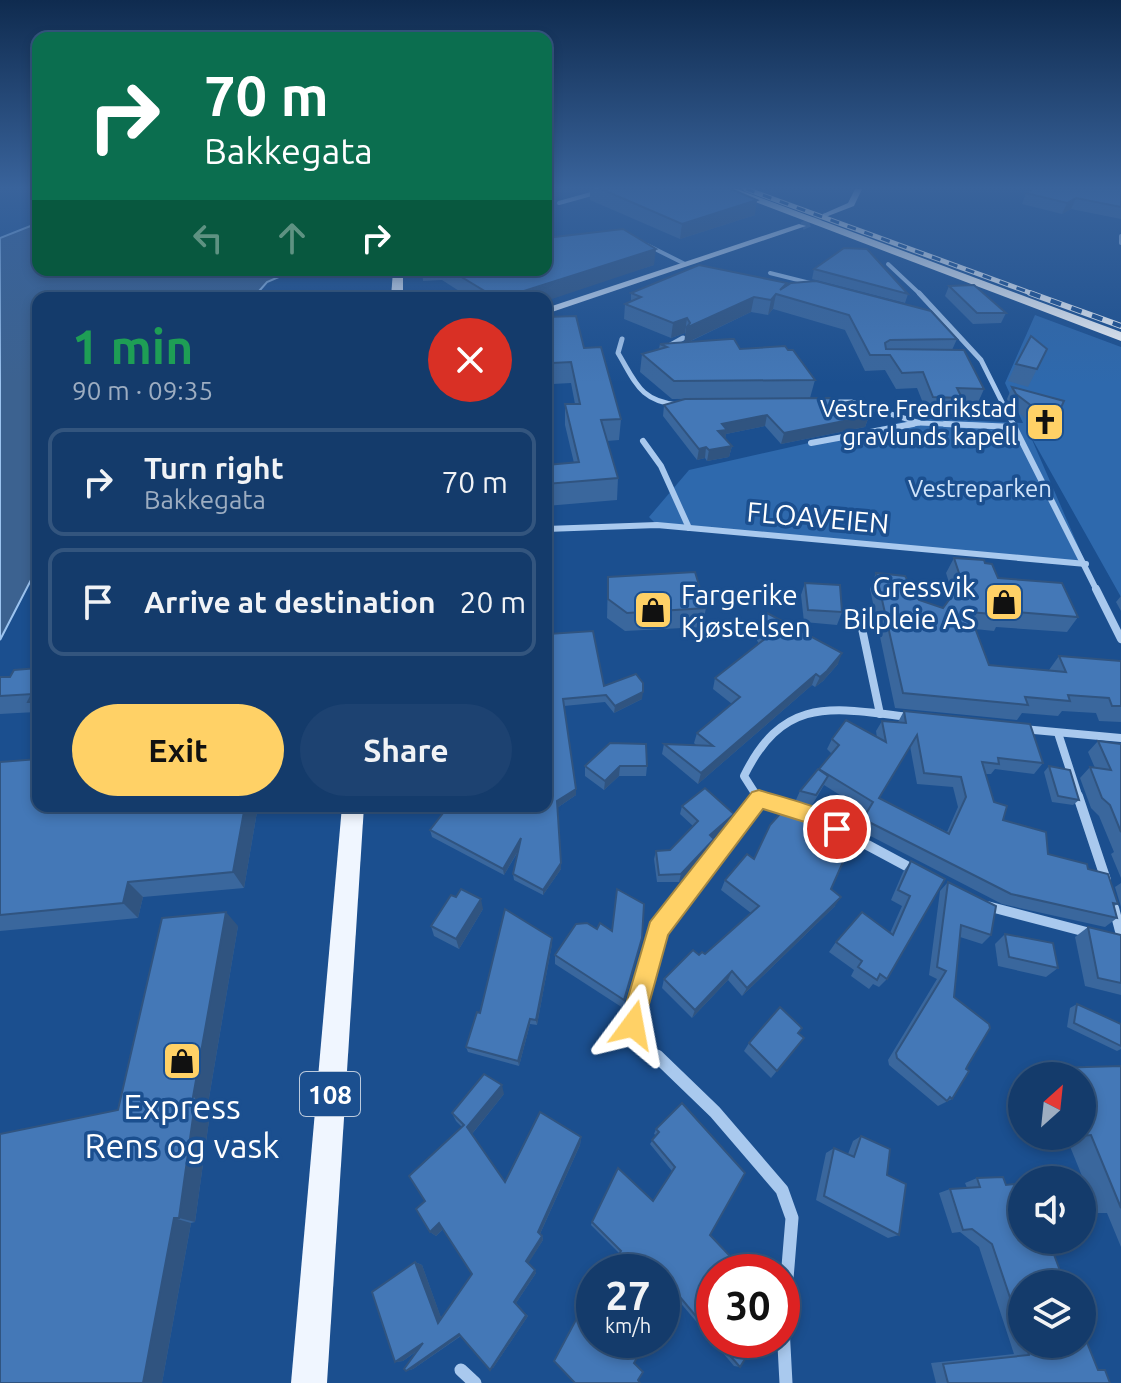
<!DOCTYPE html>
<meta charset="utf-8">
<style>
body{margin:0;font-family:Ubuntu,sans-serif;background:#1d4271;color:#f1f3f6;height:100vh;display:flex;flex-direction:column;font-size:30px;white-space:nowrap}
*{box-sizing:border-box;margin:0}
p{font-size:26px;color:#9dadc1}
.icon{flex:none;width:44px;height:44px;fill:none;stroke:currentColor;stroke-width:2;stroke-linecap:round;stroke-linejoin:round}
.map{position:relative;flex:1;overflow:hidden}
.panel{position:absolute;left:32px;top:292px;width:520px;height:520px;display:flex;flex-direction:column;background:#143b6b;border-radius:16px;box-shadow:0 4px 12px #0003,0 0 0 2px #33557e}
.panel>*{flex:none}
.guide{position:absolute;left:32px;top:32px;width:520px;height:244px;border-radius:16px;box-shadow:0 4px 12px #0003,0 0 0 2px #33557e;background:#0b6e4f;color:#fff;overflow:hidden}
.needle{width:52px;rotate:27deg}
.tools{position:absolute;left:1008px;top:1062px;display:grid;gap:16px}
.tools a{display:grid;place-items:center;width:88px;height:88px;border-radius:50%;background:#143b6b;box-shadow:0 4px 12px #0003,0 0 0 2px #33557e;font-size:40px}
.speed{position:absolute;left:576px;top:1254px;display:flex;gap:16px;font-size:40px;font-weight:700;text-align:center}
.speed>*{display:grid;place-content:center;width:104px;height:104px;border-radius:50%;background:#143b6b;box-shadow:0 4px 12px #0003,0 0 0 2px #33557e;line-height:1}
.speed small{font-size:20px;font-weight:400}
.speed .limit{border:12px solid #d22;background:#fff;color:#111}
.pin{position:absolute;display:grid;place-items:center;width:68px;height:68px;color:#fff;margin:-34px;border:4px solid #fff;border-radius:50%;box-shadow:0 2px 8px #0007}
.me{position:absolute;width:88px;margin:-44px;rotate:13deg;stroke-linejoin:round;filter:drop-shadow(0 0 6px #0008)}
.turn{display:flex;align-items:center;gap:28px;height:168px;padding:0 40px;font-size:36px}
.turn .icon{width:104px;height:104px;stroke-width:2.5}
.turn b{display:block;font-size:56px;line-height:68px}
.lanes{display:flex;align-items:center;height:76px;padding:0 40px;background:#0003;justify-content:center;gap:40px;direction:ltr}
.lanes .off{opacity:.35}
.round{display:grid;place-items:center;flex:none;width:84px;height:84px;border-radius:42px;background:#1d4271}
.head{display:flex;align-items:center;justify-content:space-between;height:136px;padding:0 40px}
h1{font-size:48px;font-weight:700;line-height:60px;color:#1e9e55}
.button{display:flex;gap:16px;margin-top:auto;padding:16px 40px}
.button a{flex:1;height:92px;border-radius:48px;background:#ffd166;color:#111;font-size:32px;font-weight:700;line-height:92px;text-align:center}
.button a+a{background:#1d4271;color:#f1f3f6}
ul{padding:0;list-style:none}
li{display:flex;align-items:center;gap:24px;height:108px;margin:0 16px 12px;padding:0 24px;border:4px solid #33557e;border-radius:16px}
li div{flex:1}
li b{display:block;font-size:30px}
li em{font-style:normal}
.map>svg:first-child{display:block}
</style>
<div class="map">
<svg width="1121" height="1383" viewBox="0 0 1121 1383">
<rect width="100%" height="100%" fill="#1b4f8f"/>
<path fill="#2e69ad" d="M1035,315L1121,347V597L1030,435L1086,564L657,525L649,517L689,470L920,418L1023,423L1005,383Z"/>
<path fill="#3c6290" stroke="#9cc4f0" stroke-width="2" d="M38,223V270H295L267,282L253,298H38V578H32L0,640V238Z"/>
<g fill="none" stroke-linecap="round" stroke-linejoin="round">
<path stroke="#3d69a0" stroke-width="8" stroke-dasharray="8 4" stroke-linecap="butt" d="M802,226L826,216"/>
<g stroke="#a9c9ee" stroke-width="4">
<path d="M559,203L595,193L597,189"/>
<path d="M1121,236V243"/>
<path d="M647,245L685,264"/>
<path d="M888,264L921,295"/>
<path d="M770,273L814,284"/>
</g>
<g stroke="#a9c9ee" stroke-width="5">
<path d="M919,293L981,360L1014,426"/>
<path d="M622,339L618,353C636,383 640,401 678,405"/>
<path d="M667,347L683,338"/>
<path d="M827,402H851L920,423L993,426"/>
<path d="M902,426L919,423"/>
</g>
<g stroke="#a9c9ee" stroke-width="6">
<path d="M945,424L1015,427"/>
<path d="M1013,424L1097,591"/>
<path d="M643,441L661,466L689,528"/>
<path d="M811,443L913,424"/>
<path d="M546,529L657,525L1086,564"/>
</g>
<g stroke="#a9c9ee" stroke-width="8">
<path d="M1096,589L1121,639"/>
<path d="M860,619L880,714"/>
<path d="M1023,729L1121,738"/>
<path d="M1058,733L1079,798"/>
<path d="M758,798L744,776C784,695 832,708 910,717"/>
</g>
<g stroke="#a9c9ee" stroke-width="10">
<path d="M757,796L759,799"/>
<path d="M1078,796L1106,880"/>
<path d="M759,799L796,811"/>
<path d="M845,833L914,870"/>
<path d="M987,906L1094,934"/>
<path d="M1114,908L1121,935"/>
<path d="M659,1058L640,1039L633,1025L635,1006L658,930L759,799"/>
</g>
<g stroke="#a9c9ee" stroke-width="13">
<path d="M657,1056L715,1112L782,1190L792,1218L783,1327L786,1383"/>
<path d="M461,1370L475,1383"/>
</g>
<g fill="#d6e6fa" fill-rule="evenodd">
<path d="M855,189H862L854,206L823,218V214L848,203Z"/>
<path d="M799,224L806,226L546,314V308Z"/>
</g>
<g fill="#f0f6ff" fill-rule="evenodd">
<path d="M393,270H403V298H391Z"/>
<path d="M342,806H364L327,1383H291Z"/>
</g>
<path fill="#fff" fill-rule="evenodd" d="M721,189H737L1121,332V341Z"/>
<g stroke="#fff" stroke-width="5">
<path id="rail-far1" d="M746,189L1036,295"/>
</g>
<g stroke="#fff" stroke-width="6">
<path id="rail" d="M1030,293L1121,326"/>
</g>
<use href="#rail-far1" stroke="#1b4f8f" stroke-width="3" stroke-dasharray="9" stroke-linecap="butt"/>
<use href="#rail" stroke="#1b4f8f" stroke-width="4" stroke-dasharray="11" stroke-linecap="butt"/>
</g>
<g fill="#3a679d" fill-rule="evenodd">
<path d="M546,189L554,201L551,214L546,211Z"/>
<path d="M590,189H731L755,215L680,239L590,200Z"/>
<path d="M1121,189V219L1071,209L1062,214L1022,204L1026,193Z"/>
<path d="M654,265L546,298H470L442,280L423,281L422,270H546Z"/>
<path d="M814,269L908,294L905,303L812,279Z"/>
<path d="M787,283L786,286L957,339L952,350L984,389L977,405L959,404L955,414L927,413L917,388L896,389L885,370L865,371L845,330L773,309L768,315L751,312L689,342L740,349L788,350L815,380L810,398L838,404L869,416L865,427L781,444L765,426L726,434L725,438L732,446L729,457L707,461L705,458L697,460L663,416L664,405L788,398L672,399L640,372L642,354L659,349L660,344L685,342L686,334L685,333L671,338L624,319L625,304L631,301V293Z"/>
<path d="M949,286L1006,313L1001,323L973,324L945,296Z"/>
<path d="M546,317L584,348L621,419L619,440L607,441L618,478L617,500L546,506V465L574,463L565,425V404H575L571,383L553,384L546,347Z"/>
<path d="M1047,349L1028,387L1008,381L1016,364Z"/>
<path d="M1012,387L1054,423L1047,436L1010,406L1007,399Z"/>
<path d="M954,558L985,563L998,578L1078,617L1067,632L996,627L994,631L975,629L989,665L1049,670L1059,656L1121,661V722L1099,721L1096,713L1062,711L1058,716L1022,713L1017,720L895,708L870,589L876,573L919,600L943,608L953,595L946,573Z"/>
<path d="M608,577L706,608L702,627L625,631L607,618Z"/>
<path d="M805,583L842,612L837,625L804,622L801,595Z"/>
<path d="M1121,596V611L1116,602Z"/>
<path d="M757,624L838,664L823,681L815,687L812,685L698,784L662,754L664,744L696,745L694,743L697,733L732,704L713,689L715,678L759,644L754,635Z"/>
<path d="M549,634L604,686L642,699L614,713L605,702L564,706L576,789V795L557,808L561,869L543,895L514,880L513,874L519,850L504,875L432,837L430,830L447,808Z"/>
<path d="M38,668V714L36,712L0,714V677H10Z"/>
<path d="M904,711L1043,763L1034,774L995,769L991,774H985L994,802L1003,820L1048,854L1088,869L1118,904L1114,906L1117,918L1105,927L1002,904L857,829L867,812L824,785L811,807L795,802L800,791L832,754L827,749L832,739L877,738L876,731L882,721L898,722ZM910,746L917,784L953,787L958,807L947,832L879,798Z"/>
<path d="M1098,741L1121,744V878L1111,854L1114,852L1099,816L1091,808L1080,778L1090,767L1095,768L1088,752Z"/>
<path d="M0,762L258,806L244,888L143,897L138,918L0,931Z"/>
<path d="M585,766H647L646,776H619L604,790L585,776Z"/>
<path d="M1049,766L1079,800L1073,805L1052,802L1044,772Z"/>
<path d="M682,806L731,822L713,838L714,839L712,847L679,882H657L654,859L656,851L670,850L693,826L680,814Z"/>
<path d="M754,859L831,889L835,906L742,996L728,980L692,1018L662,988L664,979L699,955L705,954L751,913L721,890L725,880Z"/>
<path d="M911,861L945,879L887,979L879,987L873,984L869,989L851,976L854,970L829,952L836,942L890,933L902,906L891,900L903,872Z"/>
<path d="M948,882L991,935L982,944L960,937L954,997L968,1065L952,1099L938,1106L889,1065L888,1060L937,979L929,975L940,891Z"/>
<path d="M1121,883V907L1115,887Z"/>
<path d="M483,909L459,949L434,936L431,926Z"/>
<path d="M238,926L208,1104L211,1106L195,1222L191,1223L162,1383L118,1110Z"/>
<path d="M1088,927L1121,935V995L1085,986L1075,937Z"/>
<path d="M597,929L642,938L623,1008L555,964V955Z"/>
<path d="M1005,934L1058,968L1046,977L998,966L995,944Z"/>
<path d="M552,938V944L537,1025L530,1024L519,1066L468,1052L466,1047L480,1013Z"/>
<path d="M1077,1004L1121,1024V1049L1117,1051L1067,1027L1070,1008Z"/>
<path d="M798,1033L804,1038L771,1078L744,1051L749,1043Z"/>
<path d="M1121,1066V1247L1107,1213H1097L1069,1144H1059L1056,1136H1082V1076H1038L1053,1068Z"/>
<path d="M504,1094L472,1134L505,1182L581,1137L580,1145L540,1234L542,1236L543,1240L528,1263L536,1273L516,1303L528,1316L493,1368L461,1336L413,1369L406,1371L417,1351L403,1361L395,1362L415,1262L422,1265L441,1318L472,1274L443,1229L436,1236L430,1232L425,1201L462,1127L456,1121L452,1113Z"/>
<path d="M682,1103L710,1235L714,1272V1340H757L740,1367L734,1366L678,1300L619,1253L591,1225L592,1222L653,1201L672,1171L650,1144L656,1135L654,1134L656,1129Z"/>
<path d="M861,1136L887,1175L899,1235L888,1238L816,1200L826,1153L834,1148L848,1154L853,1141Z"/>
<path d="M977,1178L1006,1185L1058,1241L1050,1243L1022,1284V1344H1082L1097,1369L1105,1370L1110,1383H936L931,1363L1014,1354L979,1247L960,1232L952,1233L939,1193L950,1189L967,1188L965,1183Z"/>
</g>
<g fill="#305480">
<path d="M554,189H564L554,201L551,214V199Z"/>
<path d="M1076,198L1071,209L1062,214L1067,203Z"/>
<path d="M757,200L755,215L680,239L682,224Z"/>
<path d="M656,249L654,265L546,301V298H505Z"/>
<path d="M776,294L773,309L768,315L771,300Z"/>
<path d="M754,297L751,312L684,344L686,328Z"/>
<path d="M687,318L685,333L671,338L673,323Z"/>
<path d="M767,415L765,426L726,434L725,441L718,431L722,424Z"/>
<path d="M869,416L865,427L781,444L784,433Z"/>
<path d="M732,446L729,457L707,461L709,450Z"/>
<path d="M706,447L705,458L697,460L699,449Z"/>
<path d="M842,653L838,664L823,681L815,687L820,677Z"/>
<path d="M816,674L812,685L698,784L701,773Z"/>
<path d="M643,692L642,699L614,713L615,706Z"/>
<path d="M620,766L619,776L604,790L605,781Z"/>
<path d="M576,789V795L557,808V801Z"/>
<path d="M245,806H258L244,888L233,872Z"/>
<path d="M734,814L731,822L708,843L710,835Z"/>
<path d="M521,838L522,844L504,875L503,869Z"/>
<path d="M714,839L712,847L679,882L681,874Z"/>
<path d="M561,863V869L543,895V890Z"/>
<path d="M128,882L143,897L138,918L123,903Z"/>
<path d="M841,897L835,906L742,996L747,988Z"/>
<path d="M481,899L483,909L459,949L456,939Z"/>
<path d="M226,912L238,926L208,1104L211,1106L195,1222L179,1218L193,1097Z"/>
<path d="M552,938V944L537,1025L536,1020Z"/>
<path d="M732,971L728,980L692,1018L695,1010Z"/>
<path d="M530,1019V1024L519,1066L518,1061Z"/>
<path d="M502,1085L504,1094L471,1135L467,1127Z"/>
<path d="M581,1137L580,1145L539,1236L538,1232Z"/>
<path d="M174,1218L191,1223L162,1383H143Z"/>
<path d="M439,1223L444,1228L436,1236L430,1232Z"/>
<path d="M542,1236L543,1240L528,1264L526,1261Z"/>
<path d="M415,1262L422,1265L443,1323H438Z"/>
<path d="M535,1270L536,1273L516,1303L528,1316L493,1368L490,1370L514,1302Z"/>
<path d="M459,1334H463L413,1369L406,1371Z"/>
<path d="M429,1342L403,1361L395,1362L423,1343Z"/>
</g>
<g fill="#4478b7" stroke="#305480" stroke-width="2" fill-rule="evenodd">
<path d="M546,189H554L551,199L546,196Z"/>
<path d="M601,189H731L757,200L682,224Z"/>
<path d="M1032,189H1121V207L1076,198L1067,203L1026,193Z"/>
<path d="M623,229L656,249L505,297L488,293L450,270H546V238Z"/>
<path d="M844,248L867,249L908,294L814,269Z"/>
<path d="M699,265L787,283L780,290L791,283L816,281L931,311L957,339L890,340L885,343L886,349L964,350L984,389L957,388L962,398L933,397L923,372L902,373L890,355H870L849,315L776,294L771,300L754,297L686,328L690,323L687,318L673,323L625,304L641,297L631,293Z"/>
<path d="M974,285L1006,313H977L949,286Z"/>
<path d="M576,316L584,348L601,347L621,419L601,420L618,478L546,484V465L579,462L565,404H580L571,362L552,363L546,328V317Z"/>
<path d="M1031,336L1047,349L1037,369L1016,364Z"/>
<path d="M730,339H734L740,349L785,346L788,350H793L815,380L674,381L642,354L667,347L660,344Z"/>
<path d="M1012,387L1064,401L1054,423L1016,394Z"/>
<path d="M833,398L838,404L852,401L869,416L784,433L767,415L722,424L727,430L718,431L732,446L709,450L706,447L699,449L664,405L685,399Z"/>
<path d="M954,558L984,560L985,563L992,564L998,578L1062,583L1078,617L1002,611L1003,615L969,612L989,665L1066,672L1059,656L1121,661V706H1112L1109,698L1068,695L1070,701L1025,697L1028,705L903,693L876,573L905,576L919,600L943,608L962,582Z"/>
<path d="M695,572L706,608L627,613L608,599V577Z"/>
<path d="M805,583L840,585L842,612L808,610Z"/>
<path d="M767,613L842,653L827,671L820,677L816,674L701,773L664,744L713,746L697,733L740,697L715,678L766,638L757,624Z"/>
<path d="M549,617V634L593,631L604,686L636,674L643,683V692L615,706L606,695L563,699L576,789L557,801L561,863L543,890L513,874L521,838L503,869L430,830L447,808V806H546V618Z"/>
<path d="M38,668V702H28L32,694L0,696V677H10L14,670Z"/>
<path d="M904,711L1030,724L1043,763L998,758L999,764L982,762L994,802L1007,806L1003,820L1046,832L1048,854L1087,864L1088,869L1108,874L1118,904L1113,903L1117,918L1011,894L863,819L873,802L819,769L839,745L832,739L846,720L886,742L882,721L906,723ZM917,735L924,773L961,777L966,797L949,834L879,798Z"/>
<path d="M1098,741L1121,744V832L1110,805L1102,798L1090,767L1111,770Z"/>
<path d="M610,743L646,744L647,766H620L605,781L585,766Z"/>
<path d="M38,759V806H245L233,872L128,882L123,903L0,915V762Z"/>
<path d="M1049,766L1070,770L1079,800L1058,796Z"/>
<path d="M818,769L828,776L816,795L800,791Z"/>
<path d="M705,788L734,814L710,835L714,839L681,874L659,875L656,851L670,850L698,821L682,806Z"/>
<path d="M789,804L807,810L855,835L831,889L841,897L747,988L732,971L695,1010L664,979L693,950L699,955L702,952L705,954L759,906L725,880L747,854L754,859L770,825Z"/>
<path d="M911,861L945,879L887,979L880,974L877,980L858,967L862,961L836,942L862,912L893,935L910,896L898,890Z"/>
<path d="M948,882L996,906L991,935L961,925L954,997L989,1024L990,1028L968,1065L966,1069L969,1071L952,1099L950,1097L947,1101L897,1058L896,1053L946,971L937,967Z"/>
<path d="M461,889L481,899L456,939L431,926L451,895L456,897Z"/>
<path d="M617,889L644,904L642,938L624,1000L555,955L576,924L587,923L597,929L600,923L612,931Z"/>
<path d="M505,909L552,938L536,1020L530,1019L518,1061L466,1047L477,1012L480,1013Z"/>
<path d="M226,912L193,1097L196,1096L179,1218H174L143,1383H0V1134L118,1110L162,918Z"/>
<path d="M1088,927L1121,935V983L1098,978Z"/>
<path d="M1005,934L1053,943L1058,968L1009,957Z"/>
<path d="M1077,1004L1121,1024V1046L1074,1023Z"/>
<path d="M780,1007L802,1028L798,1033L804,1038L777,1071L749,1043Z"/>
<path d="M1121,1066V1208L1091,1135L1082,1136V1076H1056L1053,1068Z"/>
<path d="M484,1074L502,1085L467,1127L505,1182L540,1112L581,1137L538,1232L542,1236L526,1261L535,1270L514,1302L526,1315L490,1370L459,1334L406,1371L404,1369L423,1343L395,1362L372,1292L415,1262L438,1323L472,1274L439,1223L430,1232L416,1209L425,1201L409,1176L464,1125L452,1113Z"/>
<path d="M682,1103L745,1173L710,1235L745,1272H714V1338L680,1297L662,1326V1272H608L621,1251L592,1222L618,1168L653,1201L675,1167L652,1140L659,1132L656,1129Z"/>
<path d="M861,1136L890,1149L887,1175L906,1184L899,1235L824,1196L834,1148L854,1157Z"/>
<path d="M1003,1177L1006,1185L1014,1184L1022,1191V1240H1057L1058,1241H1049L1065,1284H1022V1333L992,1244L972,1229L963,1230L950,1189L980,1187L977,1178Z"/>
<path d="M593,1288L594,1340H647L634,1363L643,1372L638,1380L640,1383H575L554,1361Z"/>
<path d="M1082,1308L1090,1328H1082Z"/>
<path d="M1082,1330L1098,1370H1105L1110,1383H948L943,1364L1029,1355L1026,1344H1082Z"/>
<path d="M716,1340H757L740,1367Z"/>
</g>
<linearGradient id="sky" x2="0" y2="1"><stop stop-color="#0f2b4f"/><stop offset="0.49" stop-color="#39639b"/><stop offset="1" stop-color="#39639b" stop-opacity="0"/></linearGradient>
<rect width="1121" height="383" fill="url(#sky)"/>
<path fill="#ffd166" stroke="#a68842" stroke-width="2" d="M759,790C780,797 838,809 848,829L845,835L837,838L808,823L763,809L668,935L641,1033L633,1037L624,1033L620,1025L650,922L752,792Z"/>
<defs>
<g id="church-square" transform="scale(2)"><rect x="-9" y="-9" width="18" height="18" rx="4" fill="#ffd166" stroke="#1b4f8f"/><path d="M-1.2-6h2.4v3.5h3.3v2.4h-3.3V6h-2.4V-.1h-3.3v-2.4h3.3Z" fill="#111"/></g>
<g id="shop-square" transform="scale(2)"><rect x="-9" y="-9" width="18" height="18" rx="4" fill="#ffd166" stroke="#1b4f8f"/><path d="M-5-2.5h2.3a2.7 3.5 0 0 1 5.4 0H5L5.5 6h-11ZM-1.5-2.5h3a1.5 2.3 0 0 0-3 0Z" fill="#111"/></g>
</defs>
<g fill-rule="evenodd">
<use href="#church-square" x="1045" y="422"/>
<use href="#shop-square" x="1004" y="602"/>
<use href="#shop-square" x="653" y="610"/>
<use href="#shop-square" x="182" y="1061"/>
</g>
<g text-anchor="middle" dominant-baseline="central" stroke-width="7" stroke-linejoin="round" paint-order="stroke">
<g font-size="24" fill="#fff" stroke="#1b4f8f" text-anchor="end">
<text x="1017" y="408">Vestre Fredrikstad<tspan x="1017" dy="28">gravlunds kapell</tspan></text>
</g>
<g font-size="24" fill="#cfe3fa" stroke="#1b4f8f">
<text x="980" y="488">Vestreparken</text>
</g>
<rect fill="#1b4f8f" stroke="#bbcadd" stroke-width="2" x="300" y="1072" width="60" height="44" rx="6"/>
<g font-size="26" font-weight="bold" fill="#fff">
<text x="330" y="1094">108</text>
</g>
<g font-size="28" fill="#fff" stroke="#1b4f8f">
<text transform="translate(818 517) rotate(5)">FLOAVEIEN</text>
</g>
<g font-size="28" fill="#fff" stroke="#1b4f8f" text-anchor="end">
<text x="976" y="586">Gressvik<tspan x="976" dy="32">Bilpleie AS</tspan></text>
<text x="681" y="594" text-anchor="start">Fargerike<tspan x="681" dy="32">Kjøstelsen</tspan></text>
</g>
<g font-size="34" fill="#fff" stroke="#1b4f8f">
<text x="182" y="1106">Express<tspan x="182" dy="39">Rens og vask</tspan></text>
</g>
</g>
</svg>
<div class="tools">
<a><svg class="needle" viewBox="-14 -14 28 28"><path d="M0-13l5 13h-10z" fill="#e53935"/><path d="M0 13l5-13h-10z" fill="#9dadc1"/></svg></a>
<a><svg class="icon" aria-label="sound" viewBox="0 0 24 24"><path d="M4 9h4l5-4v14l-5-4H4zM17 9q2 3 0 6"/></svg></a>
<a><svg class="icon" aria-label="layers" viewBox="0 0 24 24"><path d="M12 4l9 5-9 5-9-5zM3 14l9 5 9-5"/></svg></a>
</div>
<div class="speed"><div>27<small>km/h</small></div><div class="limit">30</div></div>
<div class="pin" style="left:837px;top:829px;background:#d93025"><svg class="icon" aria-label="arrive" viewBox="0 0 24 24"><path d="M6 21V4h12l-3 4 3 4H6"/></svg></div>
<svg class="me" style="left:633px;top:1025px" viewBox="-20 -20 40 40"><path d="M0-17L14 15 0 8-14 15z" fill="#ffd166" stroke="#fff" stroke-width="4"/></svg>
<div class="guide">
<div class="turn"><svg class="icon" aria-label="right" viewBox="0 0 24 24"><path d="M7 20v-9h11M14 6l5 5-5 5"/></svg><div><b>70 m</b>Bakkegata</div></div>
<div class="lanes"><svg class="icon off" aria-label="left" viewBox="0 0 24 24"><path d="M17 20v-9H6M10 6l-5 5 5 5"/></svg><svg class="icon off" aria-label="ahead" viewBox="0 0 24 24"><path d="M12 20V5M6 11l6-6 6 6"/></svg><svg class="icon" aria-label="right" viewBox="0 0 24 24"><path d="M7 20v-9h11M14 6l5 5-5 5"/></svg></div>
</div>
<section class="panel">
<div class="head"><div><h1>1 min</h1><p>90 m · 09:35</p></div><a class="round" style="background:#d93025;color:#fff"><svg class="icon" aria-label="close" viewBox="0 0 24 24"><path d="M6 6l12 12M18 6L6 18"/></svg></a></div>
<ul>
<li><svg class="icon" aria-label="right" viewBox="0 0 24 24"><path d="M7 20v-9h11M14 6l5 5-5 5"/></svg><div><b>Turn right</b><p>Bakkegata</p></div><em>70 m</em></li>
<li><svg class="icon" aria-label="arrive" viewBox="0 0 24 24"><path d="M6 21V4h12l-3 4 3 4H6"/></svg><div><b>Arrive at destination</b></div><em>20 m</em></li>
</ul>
<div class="button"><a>Exit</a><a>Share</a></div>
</section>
</div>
